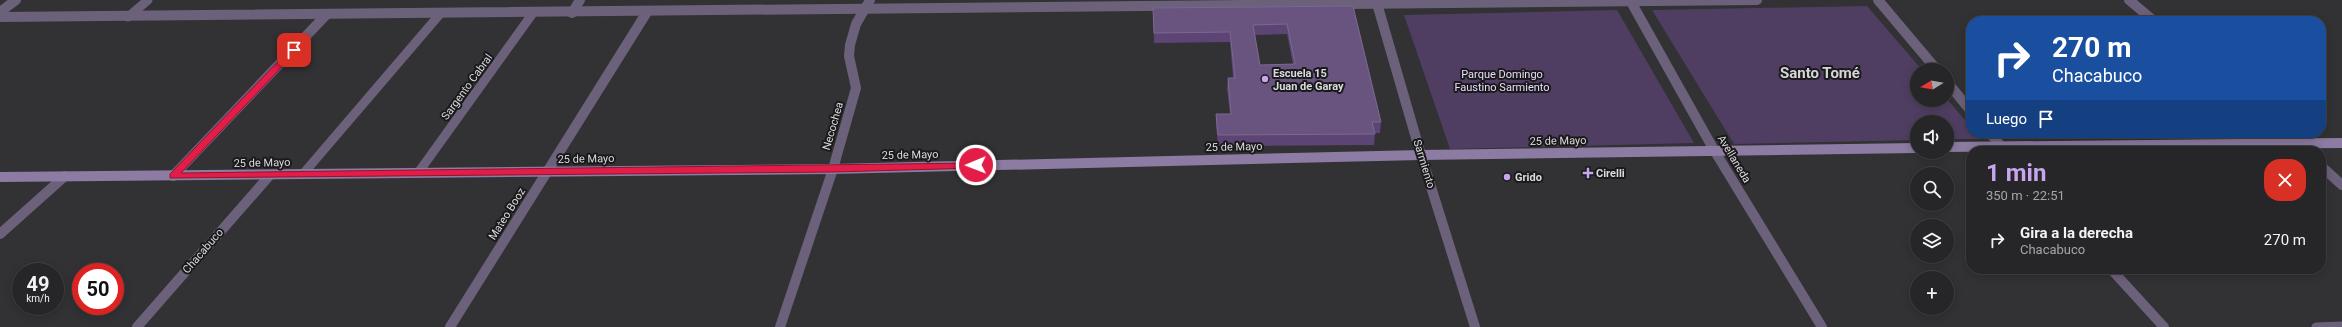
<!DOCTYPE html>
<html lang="es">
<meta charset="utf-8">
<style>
body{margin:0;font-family:Roboto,sans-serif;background:#323133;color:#f1f3f6;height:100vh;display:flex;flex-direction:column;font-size:15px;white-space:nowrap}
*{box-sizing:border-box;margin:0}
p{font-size:13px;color:#a4a5a7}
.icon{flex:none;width:22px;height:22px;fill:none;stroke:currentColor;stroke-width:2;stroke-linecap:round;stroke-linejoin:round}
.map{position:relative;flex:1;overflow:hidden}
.panel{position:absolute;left:1966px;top:146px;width:360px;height:128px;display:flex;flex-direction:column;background:#262527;border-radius:16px;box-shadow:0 2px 10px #0003,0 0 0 1px #424244}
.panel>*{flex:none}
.hud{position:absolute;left:1966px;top:16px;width:360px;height:122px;border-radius:16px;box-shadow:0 2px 10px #0003,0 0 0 1px #424244;background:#1a4fa0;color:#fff;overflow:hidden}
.needle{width:26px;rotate:259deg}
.tools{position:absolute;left:1910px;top:63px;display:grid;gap:8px}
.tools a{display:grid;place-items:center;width:44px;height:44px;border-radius:50%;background:#262527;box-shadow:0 2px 10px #0003,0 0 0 1px #424244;font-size:20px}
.speed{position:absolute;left:12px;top:263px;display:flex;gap:8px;font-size:20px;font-weight:700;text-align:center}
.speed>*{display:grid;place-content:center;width:52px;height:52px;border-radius:50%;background:#262527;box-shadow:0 2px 10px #0003,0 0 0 1px #424244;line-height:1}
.speed small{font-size:10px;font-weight:400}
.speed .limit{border:6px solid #d22;background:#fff;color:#111}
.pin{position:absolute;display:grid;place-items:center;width:34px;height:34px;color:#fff;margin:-17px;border-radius:8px;box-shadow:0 2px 6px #0006}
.me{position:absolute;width:44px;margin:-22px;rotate:269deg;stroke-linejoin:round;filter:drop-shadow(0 0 3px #0008)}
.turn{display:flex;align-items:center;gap:14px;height:84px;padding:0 20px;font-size:18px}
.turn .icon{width:52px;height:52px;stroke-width:2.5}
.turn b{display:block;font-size:28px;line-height:34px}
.then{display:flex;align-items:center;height:38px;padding:0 20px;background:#0003;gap:8px;font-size:15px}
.round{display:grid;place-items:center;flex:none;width:42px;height:42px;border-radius:16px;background:#323133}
.overview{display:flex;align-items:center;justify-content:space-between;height:68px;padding:0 20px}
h1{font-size:24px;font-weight:700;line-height:30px;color:#c7a6ef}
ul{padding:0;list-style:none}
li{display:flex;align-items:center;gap:12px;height:52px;padding:0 20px}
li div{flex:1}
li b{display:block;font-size:15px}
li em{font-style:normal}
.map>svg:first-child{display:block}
</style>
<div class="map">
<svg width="2342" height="327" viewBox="0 0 2342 327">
<rect width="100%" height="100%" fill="#323134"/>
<g fill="#4f3e62">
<path d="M1867,6L1922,70H1917V100L1947,99L1971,127V133H1976L1981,139H1947V122H1917V140L1734,144L1652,10Z"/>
<path d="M1617,10L1694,143L1450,149L1404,15Z"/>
</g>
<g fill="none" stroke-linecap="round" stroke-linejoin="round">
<g stroke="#6c617a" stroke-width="9">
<path d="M128,17L148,0"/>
<path d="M418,173L533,13"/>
<path d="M303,174L440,14"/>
<path d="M2316,327L2342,326"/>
</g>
<g stroke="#6c617a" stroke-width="10">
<path d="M1376,0L1421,155"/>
<path d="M1630,0L1714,150L1822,327"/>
<path d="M1878,0L1937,70"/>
<path d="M2129,0L2154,21"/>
<path d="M0,12L16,0"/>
<path d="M572,13L580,0"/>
<path d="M0,17L1757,0"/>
<path d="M1947,82L1971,111"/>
<path d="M1990,133L2005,151"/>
<path d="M2283,133L2304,151"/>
<path d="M2321,166L2342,185"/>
<path d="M173,176L326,15"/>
<path d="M0,234L65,176"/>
<path d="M2111,269L2164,327"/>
<path d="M137,327L270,175"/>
<path d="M450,327L647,12"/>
<path d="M780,327L833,169L856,88L849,56L850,45L856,24L870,0"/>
</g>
<path stroke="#6c617a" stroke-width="10" d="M1421,155L1475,327"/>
<g stroke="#8c7ba2" stroke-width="10">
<path d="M1947,147L2342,143"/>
<path d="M0,177L833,169L1421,155L1917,148"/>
</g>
</g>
<path fill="#5c4475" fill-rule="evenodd" d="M1353,6L1381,122L1380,133H1375L1374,145L1218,146L1216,125V114H1230L1227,88L1228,78H1233L1230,42L1154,43L1153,8ZM1287,34L1293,64L1260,65L1255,35Z"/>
<path fill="#695480" stroke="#7b698f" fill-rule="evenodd" d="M1353,6L1381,122H1372L1375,134L1218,135L1216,114H1231L1228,78H1235L1230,32L1154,33L1153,8ZM1287,24L1295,64L1260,65L1253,25Z"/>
<path fill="#e11d48" stroke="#92132f" d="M291,48L298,50L181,173L976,163L981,165L976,168L833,172L170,178V174Z"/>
<g fill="#c7a6ef" stroke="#1a191b" stroke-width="1.5">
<circle cx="1265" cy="79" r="4"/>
<path d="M1586 167h4v4h4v4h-4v4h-4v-4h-4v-4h4z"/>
<circle cx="1507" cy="177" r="4"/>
</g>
<g text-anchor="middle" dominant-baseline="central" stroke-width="4" stroke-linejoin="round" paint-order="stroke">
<g font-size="11" font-weight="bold" fill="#dbdadd" stroke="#1a191b" text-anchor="start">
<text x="1273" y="73">Escuela 15<tspan x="1273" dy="13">Juan de Garay</tspan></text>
<text x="1596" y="173">Cirelli</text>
<text x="1515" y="177">Grido</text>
</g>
<g font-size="11" fill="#e8dafb" stroke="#1a191b">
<text x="1502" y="74">Parque Domingo<tspan x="1502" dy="13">Faustino Sarmiento</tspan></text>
</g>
<g font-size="11" fill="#dbdadd" stroke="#1a191b">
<text transform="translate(467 87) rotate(-54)">Sargento Cabral</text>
<text transform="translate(833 126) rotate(-74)">Necochea</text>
<text transform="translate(1558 141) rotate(-1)">25 de Mayo</text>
<text transform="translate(1234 147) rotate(-1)">25 de Mayo</text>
<text transform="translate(910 155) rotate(-1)">25 de Mayo</text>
<text transform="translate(586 159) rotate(-1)">25 de Mayo</text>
<text transform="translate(1734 159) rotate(59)">Avellaneda</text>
<text transform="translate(262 163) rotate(-1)">25 de Mayo</text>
<text transform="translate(1424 164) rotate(73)">Sarmiento</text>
<text transform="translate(507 214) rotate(-58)">Mateo Booz</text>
<text transform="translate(203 251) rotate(-49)">Chacabuco</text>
</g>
<g font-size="15" font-weight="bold" fill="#d7d5d9" stroke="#1a191b">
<text x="1820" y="73">Santo Tomé</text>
</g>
</g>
</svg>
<div class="tools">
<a><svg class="needle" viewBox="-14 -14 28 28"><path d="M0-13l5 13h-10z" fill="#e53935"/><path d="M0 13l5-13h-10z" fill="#a4a5a7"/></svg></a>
<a><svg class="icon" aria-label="sound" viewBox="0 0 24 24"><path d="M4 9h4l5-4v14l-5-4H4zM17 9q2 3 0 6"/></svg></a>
<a><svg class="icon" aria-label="search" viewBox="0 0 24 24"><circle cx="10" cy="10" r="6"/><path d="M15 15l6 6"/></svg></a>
<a><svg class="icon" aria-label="layers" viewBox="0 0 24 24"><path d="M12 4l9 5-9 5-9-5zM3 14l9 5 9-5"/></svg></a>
<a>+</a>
</div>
<div class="speed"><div>49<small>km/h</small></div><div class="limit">50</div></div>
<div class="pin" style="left:294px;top:50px;background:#d93025"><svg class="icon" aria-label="arrive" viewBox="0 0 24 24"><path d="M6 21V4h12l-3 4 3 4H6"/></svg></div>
<svg class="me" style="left:976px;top:165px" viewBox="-20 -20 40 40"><circle r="17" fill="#e11d48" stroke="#fff" stroke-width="3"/><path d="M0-11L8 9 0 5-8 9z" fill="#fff"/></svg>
<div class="hud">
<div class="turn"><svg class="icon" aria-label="right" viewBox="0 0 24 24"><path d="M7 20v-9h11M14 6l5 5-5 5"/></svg><div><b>270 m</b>Chacabuco</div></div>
<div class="then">Luego<svg class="icon" aria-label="arrive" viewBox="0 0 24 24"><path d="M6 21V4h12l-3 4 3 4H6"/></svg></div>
</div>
<section class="panel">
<div class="overview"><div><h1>1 min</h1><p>350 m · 22:51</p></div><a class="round" style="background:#d93025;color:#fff"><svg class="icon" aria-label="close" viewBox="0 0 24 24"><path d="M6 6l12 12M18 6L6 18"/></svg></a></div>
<ul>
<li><svg class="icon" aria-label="right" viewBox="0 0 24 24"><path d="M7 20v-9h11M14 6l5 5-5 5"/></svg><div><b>Gira a la derecha</b><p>Chacabuco</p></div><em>270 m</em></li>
</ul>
</section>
</div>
